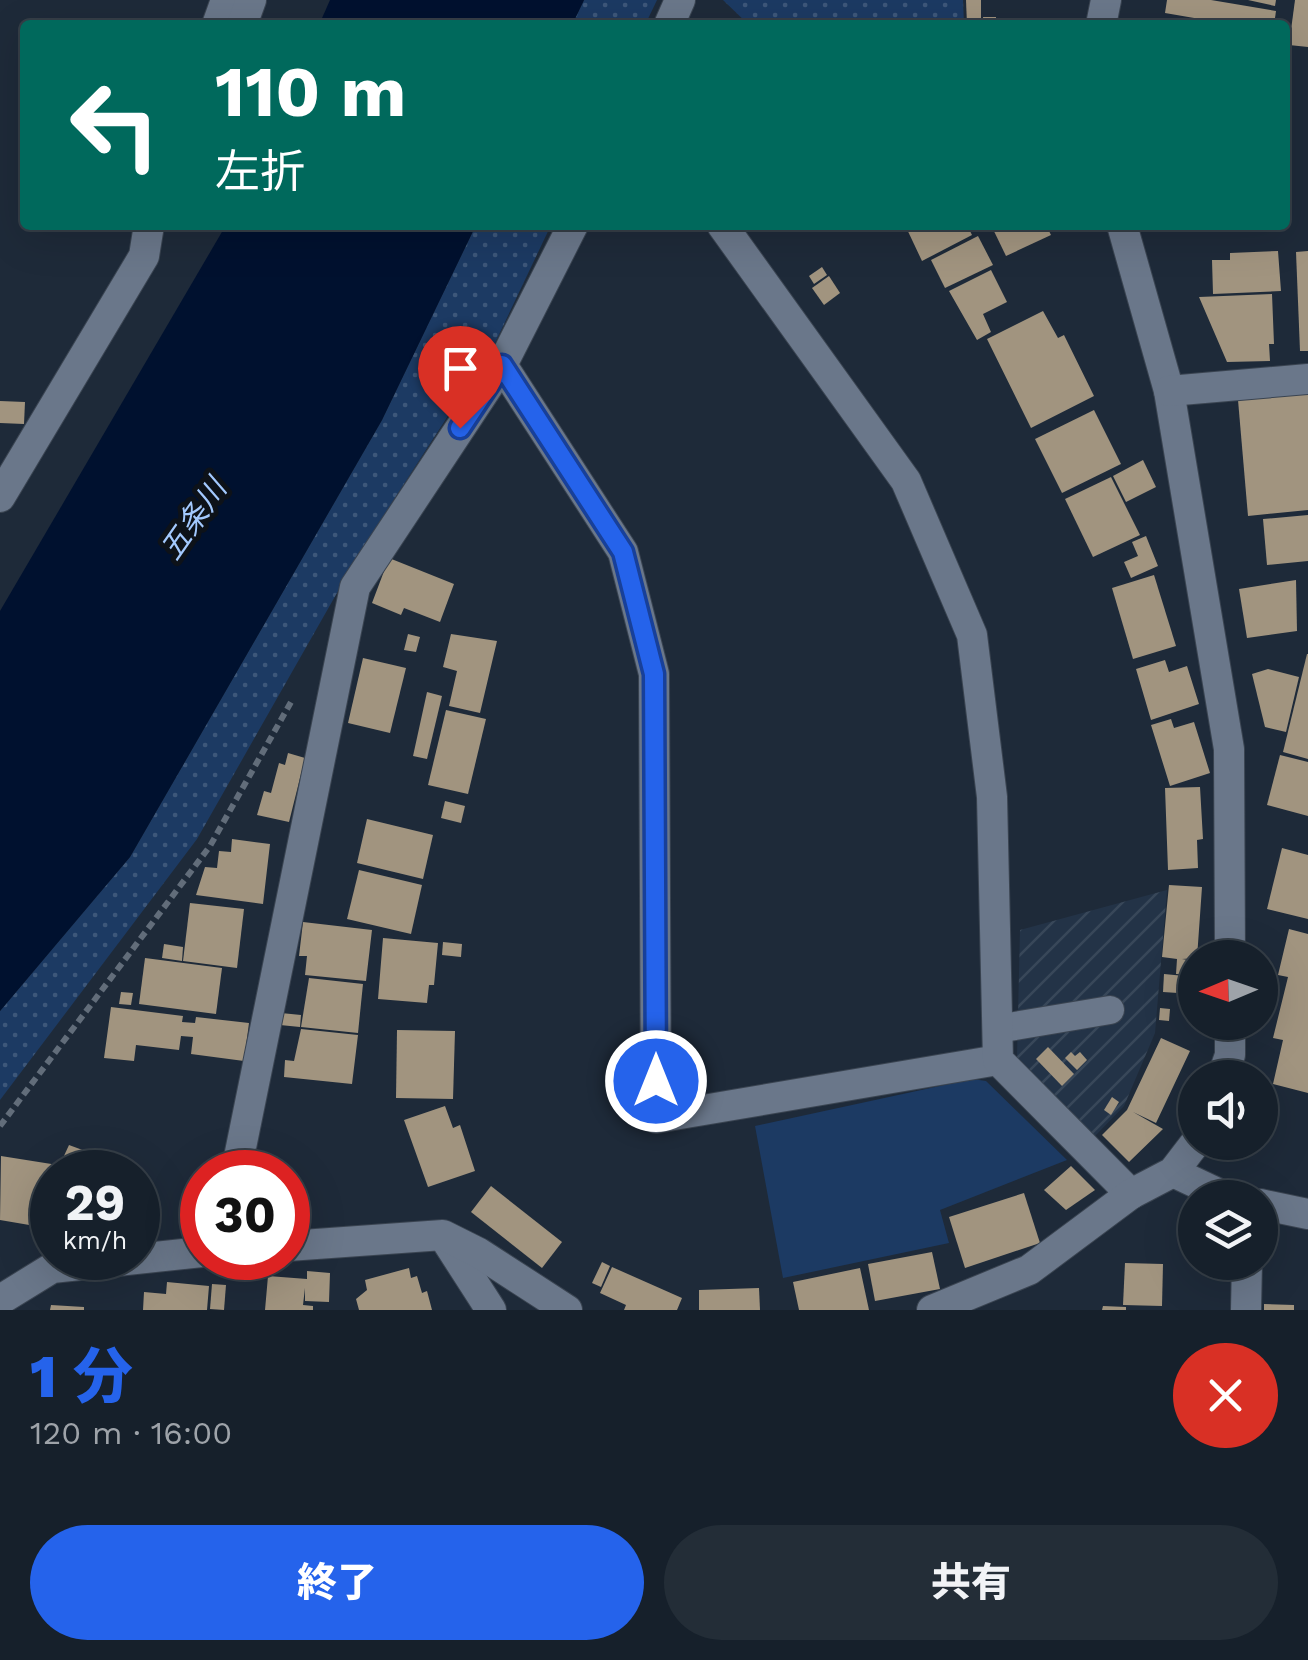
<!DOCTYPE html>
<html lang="ja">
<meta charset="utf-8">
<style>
body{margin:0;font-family:"Work Sans","Noto Sans JP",sans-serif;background:#232d37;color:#f1f3f6;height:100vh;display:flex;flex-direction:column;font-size:38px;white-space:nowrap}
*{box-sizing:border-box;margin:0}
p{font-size:32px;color:#9ea3a9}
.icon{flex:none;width:55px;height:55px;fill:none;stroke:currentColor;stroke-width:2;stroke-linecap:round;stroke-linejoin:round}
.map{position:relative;height:1310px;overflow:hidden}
.sheet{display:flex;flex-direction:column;background:#16202b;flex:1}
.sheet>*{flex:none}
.banner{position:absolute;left:20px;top:20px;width:1270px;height:210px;border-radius:10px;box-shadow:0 10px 40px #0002,0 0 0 2px #353e47;background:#00695c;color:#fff;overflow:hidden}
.needle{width:65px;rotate:268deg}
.fabs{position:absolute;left:1178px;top:940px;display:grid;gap:20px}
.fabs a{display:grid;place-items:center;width:100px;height:100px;border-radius:50%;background:#16202b;box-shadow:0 10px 40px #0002,0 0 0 2px #353e47;font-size:50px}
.speed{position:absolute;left:30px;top:1150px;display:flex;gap:20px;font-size:50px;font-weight:700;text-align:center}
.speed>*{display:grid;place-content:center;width:130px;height:130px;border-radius:50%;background:#16202b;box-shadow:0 10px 40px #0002,0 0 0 2px #353e47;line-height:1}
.speed small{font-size:25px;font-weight:400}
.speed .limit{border:15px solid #d22;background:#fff;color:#111}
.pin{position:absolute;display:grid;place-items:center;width:85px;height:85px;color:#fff;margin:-102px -42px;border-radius:50% 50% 50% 0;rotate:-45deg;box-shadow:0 0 10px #0007}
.pin .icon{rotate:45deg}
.me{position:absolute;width:110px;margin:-55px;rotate:0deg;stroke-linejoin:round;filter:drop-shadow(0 0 8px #0008)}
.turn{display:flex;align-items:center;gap:35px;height:210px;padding:0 30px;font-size:45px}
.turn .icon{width:130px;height:130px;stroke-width:2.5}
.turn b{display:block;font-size:70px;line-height:85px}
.round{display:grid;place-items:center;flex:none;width:105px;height:105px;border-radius:52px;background:#232d37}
.overview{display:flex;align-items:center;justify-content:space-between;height:170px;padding:0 30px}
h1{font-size:60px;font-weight:800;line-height:75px;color:#2563eb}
.action{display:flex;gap:20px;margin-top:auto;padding:20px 30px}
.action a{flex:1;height:115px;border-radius:60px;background:#2563eb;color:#fff;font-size:40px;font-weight:800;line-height:115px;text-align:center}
.action a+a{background:#232d37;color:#f1f3f6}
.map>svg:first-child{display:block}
</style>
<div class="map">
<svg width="1308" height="1310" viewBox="0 0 1308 1310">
<defs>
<pattern id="industrial-furrows" width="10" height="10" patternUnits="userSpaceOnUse" patternTransform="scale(2.5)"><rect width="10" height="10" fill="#233347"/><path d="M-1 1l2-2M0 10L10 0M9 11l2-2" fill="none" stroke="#384759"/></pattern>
<pattern id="grass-dots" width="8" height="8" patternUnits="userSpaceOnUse" patternTransform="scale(2.5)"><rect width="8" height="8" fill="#1c3a63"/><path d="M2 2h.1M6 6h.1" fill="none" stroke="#3d577a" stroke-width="1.8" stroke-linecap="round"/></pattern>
</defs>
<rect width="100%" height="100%" fill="#1e2a39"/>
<path fill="url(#industrial-furrows)" d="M1167,890L1155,1033L1124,1106L1094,1137L1017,1058L1020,930Z"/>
<g fill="url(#grass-dots)">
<path d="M584,0H657L645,25H572Z"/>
<path d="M723,0H963L964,25H749Z"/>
<path d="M476,225H551L495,343L362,549L197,839L0,1100V1011L130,857L382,420Z"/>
</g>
<path fill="#1c3a63" d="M972,1079L986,1081L1067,1160L940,1210L949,1243L783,1278L755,1126Z"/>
<g fill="#00112f">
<path d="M330,0H584L572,25H319Z"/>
<path d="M226,225H476L382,420L130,857L0,1011V611Z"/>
</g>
<g fill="#a1947f">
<path d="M966,0H981V24L967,25Z"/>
<path d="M1167,0H1211L1276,11L1274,25H1235L1165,13Z"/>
<path d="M1248,0H1276L1275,6Z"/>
<path d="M1295,0H1308V47L1289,45Z"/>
<path d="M983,17H996V25H984Z"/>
<path d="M905,225H967L972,235L922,261Z"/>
<path d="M991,225H1046L1051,235L1006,256Z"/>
<path d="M978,236L993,265L945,288L931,260Z"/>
<path d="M1278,251L1281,291L1213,294L1212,260H1230V253Z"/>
<path d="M1308,251V351H1300L1296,252Z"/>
<path d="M822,267L827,275L814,284L809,276Z"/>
<path d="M991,270L1007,302L983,314L991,332L977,340L949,291Z"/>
<path d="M829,276L840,293L824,305L812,288Z"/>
<path d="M1272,294L1274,344H1269L1270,361L1227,362L1199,297Z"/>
<path d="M1043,311L1058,338L1064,335L1094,396L1031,428L987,339Z"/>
<path d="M1308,393V510L1248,516L1238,400Z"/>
<path d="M0,401L25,402L24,424L0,423Z"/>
<path d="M1094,410L1121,464L1062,493L1035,439Z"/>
<path d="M1143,460L1156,487L1126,502L1113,476Z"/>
<path d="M1111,477L1140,535L1093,557L1065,499Z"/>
<path d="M1308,515V561L1267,565L1263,519Z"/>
<path d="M1146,536L1158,566L1131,578L1124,562L1138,556L1132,542Z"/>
<path d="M389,558L454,584L440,622L404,608L401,615L372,603Z"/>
<path d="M1154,575L1176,646L1133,659L1112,588Z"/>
<path d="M1296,580L1297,631L1247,638L1239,589Z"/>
<path d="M408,634L420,637L416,652L404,650Z"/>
<path d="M451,634L497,641L480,713L449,706L457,671L443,667Z"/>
<path d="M1307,654H1308V759L1283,752Z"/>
<path d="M363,658L406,668L390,733L348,723Z"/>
<path d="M1165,660L1169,672L1187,666L1199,704L1151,720L1136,669Z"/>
<path d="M1268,669L1299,677L1286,732L1265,727L1252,674Z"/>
<path d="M427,692L442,696L427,759L413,756Z"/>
<path d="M446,710L486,719L468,794L428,785Z"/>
<path d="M1171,719L1174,728L1194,722L1210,773L1170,786L1151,725Z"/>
<path d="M288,753L305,758L289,822L257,815L264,791L271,793L279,763L285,765Z"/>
<path d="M1280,755L1308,762V816L1267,805Z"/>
<path d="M1200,787L1203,839L1197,840L1198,868L1168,870L1165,788Z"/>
<path d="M445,801L465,806L461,823L441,818Z"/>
<path d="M367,819L433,835L423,879L357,863Z"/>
<path d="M232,839L270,844L263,904L196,895L205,867L217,868L219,851L231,852Z"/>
<path d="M1282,848L1308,855V919L1267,909Z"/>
<path d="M359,870L422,885L411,934L347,919Z"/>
<path d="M1169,885L1202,887L1197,958L1182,959L1194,961L1193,975L1176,974L1177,959L1162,957Z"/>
<path d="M190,903L244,909L237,968L183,961Z"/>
<path d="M303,922L372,930L366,981L305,975L307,956H299Z"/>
<path d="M1289,929L1308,934V1093L1273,1084L1283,1040L1273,1038L1288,977L1278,975Z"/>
<path d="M383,938L438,943L434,985H429L427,1003L378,999Z"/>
<path d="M443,942L462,944L461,957L442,955Z"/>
<path d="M164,944L183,947L182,961L162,958Z"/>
<path d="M145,958L222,968L216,1014L139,1004Z"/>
<path d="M1164,974L1195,977L1193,994L1163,992Z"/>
<path d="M309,978L363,984L358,1033L301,1027Z"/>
<path d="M121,992L133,993L131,1005L119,1004Z"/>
<path d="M111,1007L183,1016L182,1022L195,1023L196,1017L249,1023L244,1061L191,1054L193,1037L181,1036L179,1050L136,1045L134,1061L104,1058Z"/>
<path d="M1160,1008L1170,1009L1169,1021L1159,1020Z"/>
<path d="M281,1013L301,1015L300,1027L280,1025Z"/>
<path d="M301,1029L358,1035L352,1084L284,1077L285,1060L294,1061Z"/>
<path d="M397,1030L455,1031L453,1099L396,1098Z"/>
<path d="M1161,1038L1190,1051L1156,1123L1133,1112L1163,1129L1129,1162L1102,1135L1127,1110Z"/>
<path d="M1048,1047L1074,1074L1062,1086L1036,1059Z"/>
<path d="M1071,1052L1075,1056L1080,1052L1087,1060L1077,1070L1065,1058Z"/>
<path d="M1112,1097L1119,1102L1111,1115L1104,1110Z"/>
<path d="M445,1106L453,1128L460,1125L475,1171L428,1187L404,1120Z"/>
<path d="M69,1145L88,1152L81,1165L63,1158Z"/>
<path d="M91,1153L100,1157L94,1169L85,1165Z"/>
<path d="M1,1156L64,1166L63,1172H52V1215L43,1214L41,1227L0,1220Z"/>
<path d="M1071,1166L1095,1190L1066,1210L1044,1190Z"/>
<path d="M491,1186L562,1242L542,1268L471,1212Z"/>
<path d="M1024,1193L1040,1243L965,1268L949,1217Z"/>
<path d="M932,1252L940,1289L875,1301L868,1264Z"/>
<path d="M602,1262L610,1266L601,1287L592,1283Z"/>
<path d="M1125,1263L1163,1264L1162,1306L1123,1305Z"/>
<path d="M612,1267L682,1298L677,1310H624L626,1305L600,1293Z"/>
<path d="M409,1268L411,1278L417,1276L422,1293L427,1291L432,1310H359L356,1299L367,1290L365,1280Z"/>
<path d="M860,1268L869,1310H799L793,1282Z"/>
<path d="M307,1271L330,1273L329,1302L305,1301V1288L303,1305L313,1306V1310H265L268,1276L307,1279Z"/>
<path d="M167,1282L209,1286L207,1310H143L144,1292L166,1294Z"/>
<path d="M212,1284L226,1285L224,1310L210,1309Z"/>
<path d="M759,1288L760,1310H699V1290Z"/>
<path d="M1264,1304L1294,1305V1310H1264Z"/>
<path d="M51,1305L84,1307V1310H50Z"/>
<path d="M1103,1306L1126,1307V1310H1102Z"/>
</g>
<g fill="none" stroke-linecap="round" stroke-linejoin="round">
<g stroke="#3a4451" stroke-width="30">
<path id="lane" d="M997,1029L1110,1010"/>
</g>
<g stroke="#3a4451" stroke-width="32">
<g id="street">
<path d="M217,25L226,0"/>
<path d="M242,25L251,0"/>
<path d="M669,25L680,0"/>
<path d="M1101,25L1106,0"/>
<path d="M573,225L502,365L623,552L654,674L656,1118L998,1060"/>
<path d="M722,225L906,481L972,635L992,797L998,1060L1131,1194"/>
<path d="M1122,225L1169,391L1229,749L1230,958"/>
<path d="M1169,391L1308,379"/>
<path d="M0,497L144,256L149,225"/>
<path d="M1222,1078L1230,1055V1022"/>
<path d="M236,1172L355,587L502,365"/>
<path d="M1173,1172L1228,1198"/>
<path d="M1260,1204L1308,1214"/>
<path d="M444,1237L491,1310"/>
<path d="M288,1246L443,1235L479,1253L567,1310"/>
<path d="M0,1300L52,1268L202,1252"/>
<path d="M932,1310L1029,1270L1131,1194L1173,1172L1196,1142"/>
<path d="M1246,1310L1247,1262"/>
</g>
</g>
<path stroke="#626d7a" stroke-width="6" stroke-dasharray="8 5" stroke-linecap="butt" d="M0,1126L210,846L291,702"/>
<use href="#lane" stroke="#6a778a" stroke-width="28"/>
<use href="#street" stroke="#6a778a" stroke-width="30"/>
</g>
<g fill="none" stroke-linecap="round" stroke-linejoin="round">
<g stroke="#184099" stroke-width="25">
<path id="route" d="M460,428L502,365L623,552L654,674L656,1081"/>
</g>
<use href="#route" stroke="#2563eb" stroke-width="18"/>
</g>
<g text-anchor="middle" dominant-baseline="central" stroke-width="10" stroke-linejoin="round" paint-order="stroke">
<g font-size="30" font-style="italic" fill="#a3c9fe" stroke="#0d1219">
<text transform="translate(193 519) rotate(-55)">五条川</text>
</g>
</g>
</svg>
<div class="fabs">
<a><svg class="needle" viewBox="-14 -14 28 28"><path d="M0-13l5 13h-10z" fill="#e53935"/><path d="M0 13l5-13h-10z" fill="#9ea3a9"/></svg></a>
<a><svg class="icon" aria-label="sound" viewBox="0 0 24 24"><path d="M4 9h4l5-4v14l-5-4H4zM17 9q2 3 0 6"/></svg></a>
<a><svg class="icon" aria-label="layers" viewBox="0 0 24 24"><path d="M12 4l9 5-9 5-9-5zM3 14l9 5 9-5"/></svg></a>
</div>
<div class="speed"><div>29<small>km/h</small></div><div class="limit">30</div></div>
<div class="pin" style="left:460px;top:428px;background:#d93025"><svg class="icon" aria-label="arrive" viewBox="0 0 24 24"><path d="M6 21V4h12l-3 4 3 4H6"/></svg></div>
<svg class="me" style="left:656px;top:1081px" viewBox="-20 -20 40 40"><circle r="17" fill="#2563eb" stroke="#fff" stroke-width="3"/><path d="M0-11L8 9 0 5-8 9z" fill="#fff"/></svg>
<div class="banner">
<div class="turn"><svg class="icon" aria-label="left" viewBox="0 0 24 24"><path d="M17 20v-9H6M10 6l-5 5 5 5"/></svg><div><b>110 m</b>左折</div></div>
</div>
</div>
<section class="sheet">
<div class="overview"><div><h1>1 分</h1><p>120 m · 16:00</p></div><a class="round" style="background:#d93025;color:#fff"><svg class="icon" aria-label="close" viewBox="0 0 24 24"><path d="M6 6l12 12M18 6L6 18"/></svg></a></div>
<div class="action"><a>終了</a><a>共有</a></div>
</section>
